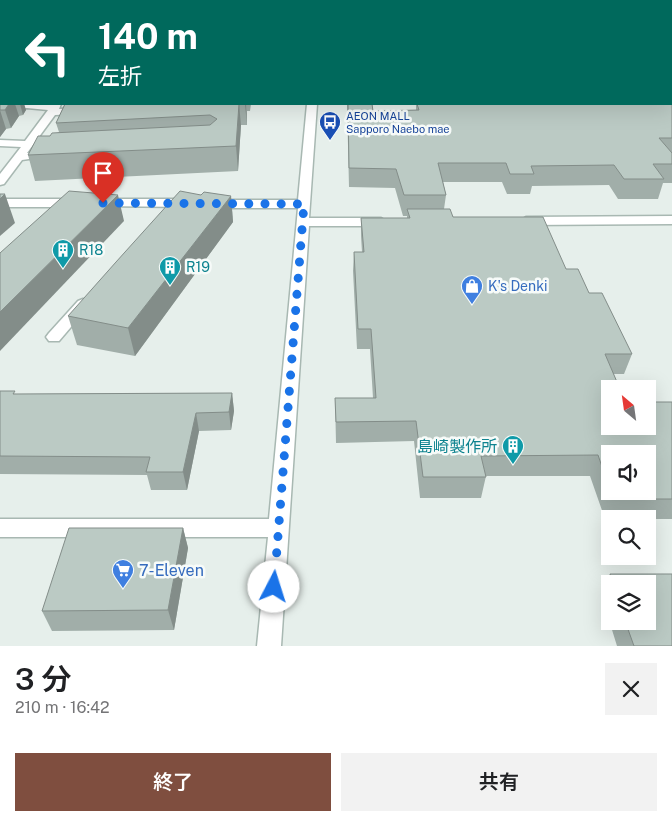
<!DOCTYPE html>
<html lang="ja">
<meta charset="utf-8">
<style>
body{margin:0;font-family:"Public Sans","Noto Sans JP",sans-serif;background:#f2f2f2;color:#202124;height:100vh;display:flex;flex-direction:column;font-size:19px;white-space:nowrap}
*{box-sizing:border-box;margin:0}
p{font-size:16px;color:#757577}
.icon{flex:none;width:28px;height:28px;fill:none;stroke:currentColor;stroke-width:2;stroke-linecap:round;stroke-linejoin:round}
.map{position:relative;height:646px;overflow:hidden}
.sheet{display:flex;flex-direction:column;background:#fff;flex:1}
.sheet>*{flex:none}
.hud{position:absolute;left:0px;top:0px;width:672px;height:105px;box-shadow:0 5px 20px #0002;background:#00695c;color:#fff;overflow:hidden}
.needle{width:32px;rotate:331deg}
.buttons{position:absolute;left:601px;top:380px;display:grid;gap:10px}
.buttons a{display:grid;place-items:center;width:55px;height:55px;border-radius:0px;background:#fff;box-shadow:0 5px 20px #0002;font-size:25px}
.pin{position:absolute;display:grid;place-items:center;width:42px;height:42px;color:#fff;margin:-51px -21px;border-radius:50% 50% 50% 0;rotate:-45deg;box-shadow:0 0 5px #0007}
.pin .icon{rotate:45deg}
.me{position:absolute;width:55px;margin:-28px;rotate:5deg;stroke-linejoin:round;filter:drop-shadow(0 0 4px #0008)}
.turn{display:flex;align-items:center;gap:18px;height:105px;padding:0 15px;font-size:22px}
.turn .icon{width:65px;height:65px;stroke-width:2.5}
.turn b{display:block;font-size:35px;line-height:42px}
.round{display:grid;place-items:center;flex:none;width:52px;height:52px;border-radius:0px;background:#f2f2f2}
.summary{display:flex;align-items:center;justify-content:space-between;height:85px;padding:0 15px}
h1{font-size:30px;font-weight:600;line-height:38px}
.primary-button{display:flex;gap:10px;margin-top:auto;padding:10px 15px}
.primary-button a{flex:1;height:58px;border-radius:0px;background:#7f4e3f;color:#fff;font-size:20px;font-weight:600;line-height:58px;text-align:center}
.primary-button a+a{background:#f2f2f2;color:#202124}
.map>svg:first-child{display:block}
</style>
<div class="map">
<svg width="672" height="646" viewBox="0 0 672 646">
<rect width="100%" height="100%" fill="#e6efeb"/>
<g fill="none" stroke-linecap="round" stroke-linejoin="round">
<g stroke="#a8b8b2" stroke-width="3">
<g id="minor">
<rect x="317" y="0" width="6" height="1"/>
<rect x="540" y="0" width="71" height="1"/>
<path d="M672,0V4L671,1H668Z"/>
<rect x="0" y="3" width="1" height="4"/>
<rect x="671" y="24" width="1" height="4"/>
<rect x="0" y="30" width="1" height="4"/>
<rect x="671" y="96" width="1" height="7"/>
<path d="M0,104H61L59,109L80,108L85,111L80,114L55,115L27,153L50,152L51,154L50,156L22,160L4,184L0,185V174L21,147L0,146V140L25,141L48,110L27,108L0,110Z"/>
<path d="M307,104H317L309,218H381L387,222L381,226H309L281,646H257L268,537H0V519H269L298,208H211L205,204L211,200H298Z"/>
<path d="M0,199H76L82,203L76,207H0Z"/>
<path d="M101,199H188L194,203L188,207L97,206L95,203Z"/>
<path d="M672,216V224L526,225L520,221L526,217Z"/>
<path d="M83,299L88,301L90,304L88,307L59,341H49L46,337L49,333L78,301Z"/>
</g>
</g>
<path stroke="#86b3a5" stroke-width="2" stroke-dasharray="1 2" stroke-linecap="butt" d="M292,1L294,0"/>
<use href="#minor" fill="#fff" fill-rule="evenodd"/>
</g>
<g fill="#a1aea9" fill-rule="evenodd">
<path d="M56,0H251L249,1H119L109,0L102,1H57Z"/>
<path d="M1,44V104H24L26,110L23,115L19,116L11,128L6,129L0,137V45Z"/>
<path d="M672,102V183H663L658,199H618L609,185L532,186L530,194H507L502,182H443L446,195L444,209L453,217L566,269L589,293L632,354L624,374H614L610,426L672,402V519H605L590,476H486L481,498H420L414,441L336,443L335,398H373L370,349H357L353,271L354,252H362L361,236V218H407V216H403L395,188L349,187L347,104H372L373,111L416,110V104H671ZM610,454L648,491H610Z"/>
<path d="M65,104H251L250,111H247V125H241L238,171L35,181L28,155L50,136L59,132L56,123Z"/>
<path d="M201,195L231,196L233,222L135,356L77,345L68,316Z"/>
<path d="M0,391L16,394L232,393L234,411L231,430L199,431L187,490H151L147,475L0,474Z"/>
<path d="M183,528L188,548L174,630L52,631L42,611Z"/>
<path d="M610,574H672V646H617L601,594ZM610,584H648V621H610Z"/>
</g>
<g fill="#838d89">
<path d="M61,0H109L102,1H61Z"/>
<path d="M226,0H251L249,1H224Z"/>
<path d="M9,104H15L19,116L11,128L5,110Z"/>
<path d="M20,104H24L26,110L23,115Z"/>
<path d="M239,104L241,125L238,171L236,146Z"/>
<path d="M245,104H246L247,125Z"/>
<path d="M0,110L6,129L0,137Z"/>
<path d="M5,194L15,223L0,236V199Z"/>
<path d="M118,195L124,221L0,351V312Z"/>
<path d="M231,196L233,222L135,356L128,328Z"/>
<path d="M232,393L234,411L231,430L229,412Z"/>
<path d="M196,413L199,431L187,490L183,472Z"/>
<path d="M183,528L188,548L174,630L168,610Z"/>
</g>
<g fill="#bbcac4" stroke="#838d89">
<path d="M136,0H226L224,1H135Z"/>
<path d="M1,44V85H0V45Z"/>
<path d="M0,93H1V104H9L5,110H0Z"/>
<path d="M671,101L672,102V138H659L672,153V164H653L664,179H624L614,165L531,166L534,174H510L506,163H438L446,195H404L396,169L349,168L348,104H372L373,111L419,110L417,104H671Z"/>
<path d="M65,104H239L236,146L28,155L38,136H50L52,133L210,125L217,119L210,115L56,123Z"/>
<path d="M69,191L118,195L0,312V253Z"/>
<path d="M180,191L201,195L204,192L231,196L128,328L68,316L116,262Z"/>
<path d="M0,194H5L0,199Z"/>
<path d="M407,209H450L453,217H543L566,269H578L589,293H602L632,354H605L620,389H610V426H648V402H672V499H613L610,491H648V454H610V490L598,455L481,456L486,477H423L416,421L336,422L335,398H376L371,329H358L354,252H364L361,218H410Z"/>
<path d="M0,391H15L13,394L232,393L229,412L196,413L183,472H146L150,457L0,456Z"/>
<path d="M69,528H183L168,610L42,611Z"/>
<path d="M610,574H672V646H634L625,621H648V584H613Z"/>
</g>
<g fill="none" stroke-linecap="round" stroke-linejoin="round">
<path stroke="#1a73e8" stroke-width="9" stroke-dasharray="0 16.2" d="M103,203L304,204L274,587"/>
</g>
<defs>
<g id="bus-pin" transform="scale(1.125)"><path d="M0 17L-7.5 6A9.5 9.5 0 1 1 7.5 6Z" fill="#1a4fb4" stroke="#f7fbf9"/><path d="M-5-6H5V4H4V6H2V4H-2V6H-4V4H-5ZM-3.5-4V0h7V-4ZM-3.5 1.2v1.5H-2V1.2ZM2 1.2v1.5H3.5V1.2Z" fill="#fff"/></g>
<g id="building-pin" transform="scale(1.125)"><path d="M0 17L-7.5 6A9.5 9.5 0 1 1 7.5 6Z" fill="#0f9aa8" stroke="#f7fbf9"/><path d="M-4-6H4V6H1V3H-1V6H-4ZM-2.5-4.3h1.7v1.8h-1.7ZM.8-4.3h1.7v1.8H.8ZM-2.5-1h1.7V.8h-1.7ZM.8-1h1.7V.8H.8Z" fill="#fff"/></g>
<g id="shop-pin" transform="scale(1.125)"><path d="M0 17L-7.5 6A9.5 9.5 0 1 1 7.5 6Z" fill="#3f7fe0" stroke="#f7fbf9"/><path d="M-5-2.5h2.3a2.7 3.5 0 0 1 5.4 0H5L5.5 6h-11ZM-1.5-2.5h3a1.5 2.3 0 0 0-3 0Z" fill="#fff"/></g>
<g id="supermarket-pin" transform="scale(1.125)"><path d="M0 17L-7.5 6A9.5 9.5 0 1 1 7.5 6Z" fill="#3f7fe0" stroke="#f7fbf9"/><path d="M-6-5.5h2.5l.6 2H6L4.5 2H-2.5L-4.4-4H-6ZM-1.5 3.2a1.3 1.3 0 1 0 .1 0ZM3 3.2a1.3 1.3 0 1 0 .1 0Z" fill="#fff"/></g>
</defs>
<g fill-rule="evenodd">
<use href="#bus-pin" x="330" y="122"/>
<use href="#building-pin" x="63" y="250"/>
<use href="#building-pin" x="170" y="267"/>
<use href="#shop-pin" x="472" y="286"/>
<use href="#building-pin" x="513" y="446"/>
<use href="#supermarket-pin" x="123" y="570"/>
</g>
<g text-anchor="middle" dominant-baseline="central" stroke-width="5" stroke-linejoin="round" paint-order="stroke">
<g font-size="11" fill="#164399" stroke="#f7fbf9" text-anchor="start">
<text x="346" y="116">AEON MALL<tspan x="346" dy="13">Sapporo Naebo mae</tspan></text>
</g>
<g font-size="14" fill="#0d838f" stroke="#f7fbf9" text-anchor="start">
<text x="79" y="250">R18</text>
<text x="186" y="267">R19</text>
</g>
<g font-size="14" fill="#366cbe" stroke="#f7fbf9" text-anchor="start">
<text x="488" y="286">K's Denki</text>
</g>
<g font-size="16" fill="#0d838f" stroke="#f7fbf9" text-anchor="end">
<text x="497" y="446">島崎製作所</text>
</g>
<g font-size="16" fill="#366cbe" stroke="#f7fbf9" text-anchor="start">
<text x="139" y="570">7-Eleven</text>
</g>
</g>
</svg>
<div class="buttons">
<a><svg class="needle" viewBox="-14 -14 28 28"><path d="M0-13l5 13h-10z" fill="#e53935"/><path d="M0 13l5-13h-10z" fill="#757577"/></svg></a>
<a><svg class="icon" aria-label="sound" viewBox="0 0 24 24"><path d="M4 9h4l5-4v14l-5-4H4zM17 9q2 3 0 6"/></svg></a>
<a><svg class="icon" aria-label="search" viewBox="0 0 24 24"><circle cx="10" cy="10" r="6"/><path d="M15 15l6 6"/></svg></a>
<a><svg class="icon" aria-label="layers" viewBox="0 0 24 24"><path d="M12 4l9 5-9 5-9-5zM3 14l9 5 9-5"/></svg></a>
</div>
<div class="pin" style="left:103px;top:203px;background:#d93025"><svg class="icon" aria-label="arrive" viewBox="0 0 24 24"><path d="M6 21V4h12l-3 4 3 4H6"/></svg></div>
<svg class="me" style="left:274px;top:587px" viewBox="-20 -20 40 40"><circle r="19" fill="#fff"/><path d="M0-13L10 11 0 6-10 11z" fill="#1a73e8"/></svg>
<div class="hud">
<div class="turn"><svg class="icon" aria-label="left" viewBox="0 0 24 24"><path d="M17 20v-9H6M10 6l-5 5 5 5"/></svg><div><b>140 m</b>左折</div></div>
</div>
</div>
<section class="sheet">
<div class="summary"><div><h1>3 分</h1><p>210 m · 16:42</p></div><a class="round"><svg class="icon" aria-label="close" viewBox="0 0 24 24"><path d="M6 6l12 12M18 6L6 18"/></svg></a></div>
<div class="primary-button"><a>終了</a><a>共有</a></div>
</section>
